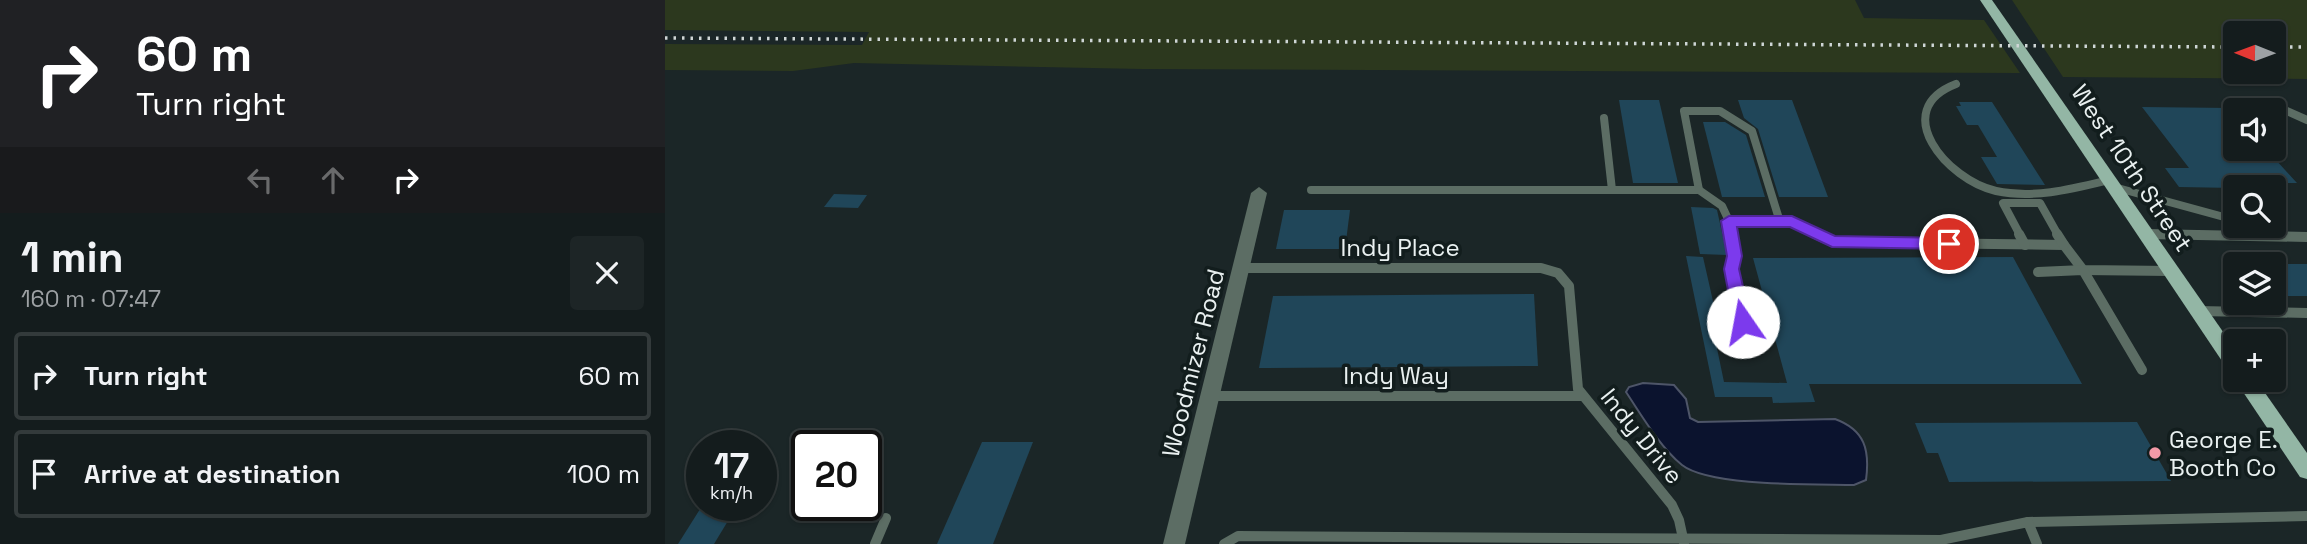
<!DOCTYPE html>
<meta charset="utf-8">
<style>
body{margin:0;font-family:"Space Grotesk",sans-serif;background:#1d2526;color:#f1f3f6;height:100vh;display:flex;flex-direction:column;font-size:26px;white-space:nowrap}
*{box-sizing:border-box;margin:0}
p{font-size:23px;color:#9da1a4}
.icon{flex:none;width:38px;height:38px;fill:none;stroke:currentColor;stroke-width:2;stroke-linecap:round;stroke-linejoin:round}
.map{position:relative;flex:1;overflow:hidden}
.side{display:flex;flex-direction:column;background:#141c1d;width:665px}
.side>*{flex:none}
.guide{background:#202124;color:#fff;overflow:hidden}
.needle{width:46px;rotate:271deg}
.buttons{position:absolute;left:1558px;top:21px;display:grid;gap:14px}
.buttons a{display:grid;place-items:center;width:63px;height:63px;border-radius:7px;background:#141c1d;box-shadow:0 2px 5px #0004,0 0 0 2px #333a3b;font-size:35px}
.speed{position:absolute;left:21px;top:430px;display:flex;gap:14px;font-size:35px;font-weight:700;text-align:center}
.speed>*{display:grid;place-content:center;width:91px;height:91px;border-radius:50%;background:#141c1d;box-shadow:0 2px 5px #0004,0 0 0 2px #333a3b;line-height:1}
.speed small{font-size:18px;font-weight:400}
.speed .limit{border:4px solid #111;border-radius:10px;background:#fff;color:#111}
.pin{position:absolute;display:grid;place-items:center;width:60px;height:60px;color:#fff;margin:-30px;border:4px solid #fff;border-radius:50%;box-shadow:0 2px 7px #0007}
.me{position:absolute;width:77px;margin:-38px;rotate:348deg;stroke-linejoin:round;filter:drop-shadow(0 0 5px #0008)}
.turn{display:flex;align-items:center;gap:24px;height:147px;padding:0 21px;font-size:32px}
.turn .icon{width:91px;height:91px;stroke-width:2.5}
.turn b{display:block;font-size:49px;line-height:60px}
.lanes{display:flex;align-items:center;height:66px;padding:0 21px;background:#0003;justify-content:center;gap:35px;direction:ltr}
.lanes .off{opacity:.35}
.round{display:grid;place-items:center;flex:none;width:74px;height:74px;border-radius:7px;background:#1d2526}
.summary{display:flex;align-items:center;justify-content:space-between;height:119px;padding:0 21px}
h1{font-size:42px;font-weight:800;line-height:52px}
ul{padding:0;list-style:none}
li{display:flex;align-items:center;gap:21px;height:88px;margin:0 14px 10px;padding:0 7px;border:4px solid #333a3b;border-radius:7px}
li div{flex:1}
li b{display:block;font-size:26px}
li em{font-style:normal}
main{display:flex;flex:1;min-height:0}
.map>svg:first-child{display:block}
</style>
<main>
<section class="side">
<div class="guide">
<div class="turn"><svg class="icon" aria-label="right" viewBox="0 0 24 24"><path d="M7 20v-9h11M14 6l5 5-5 5"/></svg><div><b>60 m</b>Turn right</div></div>
<div class="lanes"><svg class="icon off" aria-label="left" viewBox="0 0 24 24"><path d="M17 20v-9H6M10 6l-5 5 5 5"/></svg><svg class="icon off" aria-label="ahead" viewBox="0 0 24 24"><path d="M12 20V5M6 11l6-6 6 6"/></svg><svg class="icon" aria-label="right" viewBox="0 0 24 24"><path d="M7 20v-9h11M14 6l5 5-5 5"/></svg></div>
</div>
<div class="summary"><div><h1>1 min</h1><p>160 m · 07:47</p></div><a class="round"><svg class="icon" aria-label="close" viewBox="0 0 24 24"><path d="M6 6l12 12M18 6L6 18"/></svg></a></div>
<ul>
<li><svg class="icon" aria-label="right" viewBox="0 0 24 24"><path d="M7 20v-9h11M14 6l5 5-5 5"/></svg><div><b>Turn right</b></div><em>60 m</em></li>
<li><svg class="icon" aria-label="arrive" viewBox="0 0 24 24"><path d="M6 21V4h12l-3 4 3 4H6"/></svg><div><b>Arrive at destination</b></div><em>100 m</em></li>
</ul>
</section>
<div class="map">
<svg width="1642" height="544" viewBox="0 0 1642 544">
<rect width="100%" height="100%" fill="#1b2627"/>
<g fill="#2c381e" fill-rule="evenodd">
<path d="M0,0H1190L1199,18L1319,20L1355,73L477,69L189,63L128,71L0,70V44L197,45L204,32L0,30Z"/>
<path d="M1347,0H1642V79L1398,77ZM1608,33V72H1570V33Z"/>
</g>
<path fill="#0b132e" stroke="#4e5568" stroke-width="2" d="M978,383L1009,385L1021,399L1025,418L1033,422L1170,419C1200,430 1205,450 1201,480L1189,485C1152,484 1045,487 1017,465C995,447 977,416 961,392L964,387Z"/>
<g fill="#204659">
<path d="M954,100H994L1013,183H968Z"/>
<path d="M1073,100H1127L1163,197H1114L1093,129L1079,118Z"/>
<path d="M1294,102H1327L1380,185L1332,184L1316,157H1332L1313,125H1302L1291,106H1296Z"/>
<path d="M1477,107L1565,108L1570,113V149H1601L1632,183H1583L1586,187L1570,188L1514,187L1500,168H1524Z"/>
<path d="M1038,122H1060L1081,135L1100,197H1057Z"/>
<path d="M169,194L202,195L193,208L159,207Z"/>
<path d="M1026,207L1048,208L1052,210L1062,255L1035,254Z"/>
<path d="M619,210H685L680,249H611Z"/>
<path d="M1021,256L1038,257L1050,310H1044L1059,382L1122,383L1088,258L1348,257L1417,384H1144L1150,402L1108,403L1107,397H1050Z"/>
<rect x="1608" y="264" width="34" height="32"/>
<path d="M869,294L873,366L594,368L608,296Z"/>
<path d="M1472,422L1506,481L1284,482L1273,453H1262L1250,423Z"/>
<path d="M317,442H368L328,544H272Z"/>
<path d="M37,506H72L49,544H13Z"/>
</g>
<g fill="none" stroke-linecap="round" stroke-linejoin="round">
<g stroke="#5c6d64" stroke-width="8">
<path d="M1291,84C1223,110 1282,180 1331,191C1369,199 1407,189 1444,180"/>
<path d="M1606,104L1642,120"/>
<path d="M939,118L947,190"/>
<path d="M1449,187L1570,220"/>
<path d="M646,190H1034L1019,111H1055L1087,131L1115,222"/>
<path d="M1034,190L1057,206L1064,221"/>
<path d="M1587,226L1609,233"/>
<path d="M1481,234L1550,235"/>
<path d="M1066,235L1064,221L1127,222L1154,235"/>
<path d="M1355,235L1338,203H1375L1393,235"/>
</g>
<g stroke="#5c6d64" stroke-width="10">
<path d="M1066,234L1070,256L1066,269L1084,349"/>
<path d="M1150,234L1167,242L1399,245L1418,270L1505,271"/>
<path d="M1354,234L1360,245"/>
<path d="M1392,234L1399,245"/>
<path d="M1481,234L1642,237"/>
<path d="M577,268H876L893,273L904,286L913,389L1007,505L1014,520L1019,543"/>
<path d="M1373,272L1418,270L1477,370"/>
<path d="M1533,311L1642,313"/>
<path d="M545,396H917"/>
<path d="M1363,522L1642,516"/>
<path d="M210,544L221,518"/>
<path d="M559,544L573,536L1276,540L1363,522L1372,544"/>
</g>
<path fill="#5c6d64" fill-rule="evenodd" d="M594,187L602,193L520,544H498L586,193Z"/>
<g fill="#93b6a5" fill-rule="evenodd">
<path d="M1315,0H1327L1570,349V373L1563,370Z"/>
<path d="M1570,380H1591L1642,453V479L1635,477Z"/>
</g>
<g stroke="#cfd6d6" stroke-width="3.5" stroke-dasharray="2.5 6" stroke-linecap="butt">
<path d="M0,38L1570,47"/>
<path d="M1608,47H1642"/>
</g>
</g>
<path fill="#7c3aed" stroke="#51269a" stroke-width="2" d="M1064,216H1127L1170,236L1284,238L1292,244L1284,249L1167,247L1125,227H1072L1077,256L1074,269L1086,322L1084,327H1072L1069,322L1059,269L1062,256L1056,221Z"/>
<circle fill="#f49aa7" stroke="#121d1d" stroke-width="2.5" cx="1490" cy="453" r="7"/>
<g text-anchor="middle" dominant-baseline="central" stroke-width="7" stroke-linejoin="round" paint-order="stroke">
<g font-size="24" fill="#e9f0f0" stroke="#121d1d">
<text transform="translate(1467 168) rotate(56)">West 10th Street</text>
<text x="735" y="247">Indy Place</text>
<text transform="translate(528 363) rotate(-76)">Woodmizer Road</text>
<text x="731" y="375">Indy Way</text>
<text transform="translate(977 436) rotate(51)">Indy Drive</text>
</g>
<g font-size="24" fill="#e9f0f0" stroke="#121d1d" text-anchor="start">
<text x="1504" y="439">George E.<tspan x="1504" dy="28">Booth Co</tspan></text>
</g>
</g>
</svg>
<div class="buttons">
<a><svg class="needle" viewBox="-14 -14 28 28"><path d="M0-13l5 13h-10z" fill="#e53935"/><path d="M0 13l5-13h-10z" fill="#9da1a4"/></svg></a>
<a><svg class="icon" aria-label="sound" viewBox="0 0 24 24"><path d="M4 9h4l5-4v14l-5-4H4zM17 9q2 3 0 6"/></svg></a>
<a><svg class="icon" aria-label="search" viewBox="0 0 24 24"><circle cx="10" cy="10" r="6"/><path d="M15 15l6 6"/></svg></a>
<a><svg class="icon" aria-label="layers" viewBox="0 0 24 24"><path d="M12 4l9 5-9 5-9-5zM3 14l9 5 9-5"/></svg></a>
<a>+</a>
</div>
<div class="speed"><div>17<small>km/h</small></div><div class="limit">20</div></div>
<div class="pin" style="left:1284px;top:244px;background:#d93025"><svg class="icon" aria-label="arrive" viewBox="0 0 24 24"><path d="M6 21V4h12l-3 4 3 4H6"/></svg></div>
<svg class="me" style="left:1078px;top:322px" viewBox="-20 -20 40 40"><circle r="19" fill="#fff"/><path d="M0-13L10 11 0 6-10 11z" fill="#7c3aed"/></svg>
</div>
</main>
